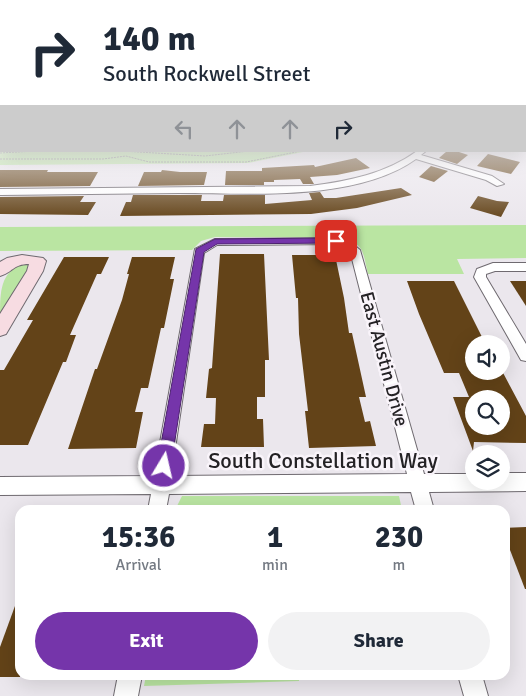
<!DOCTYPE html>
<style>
body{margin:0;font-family:Signika,sans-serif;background:#f2f2f3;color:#1f2937;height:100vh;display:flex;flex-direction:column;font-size:19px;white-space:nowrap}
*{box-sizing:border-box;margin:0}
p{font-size:16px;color:#747a83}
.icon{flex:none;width:28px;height:28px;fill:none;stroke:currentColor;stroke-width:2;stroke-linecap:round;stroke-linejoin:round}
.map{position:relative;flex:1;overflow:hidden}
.sheet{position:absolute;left:15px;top:505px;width:495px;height:175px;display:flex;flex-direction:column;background:#fff;border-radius:15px;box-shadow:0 5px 20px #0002}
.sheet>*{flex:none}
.hud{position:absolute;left:0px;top:0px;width:526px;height:152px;box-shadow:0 5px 20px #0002;background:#fff;color:#1f2937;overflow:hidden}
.controls{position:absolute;left:465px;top:335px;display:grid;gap:10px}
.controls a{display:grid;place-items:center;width:45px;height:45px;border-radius:50%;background:#fff;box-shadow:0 5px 20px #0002;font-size:25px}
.pin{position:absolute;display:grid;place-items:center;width:42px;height:42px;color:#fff;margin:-21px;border-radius:10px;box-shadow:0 2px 8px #0006}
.me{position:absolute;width:55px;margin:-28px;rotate:9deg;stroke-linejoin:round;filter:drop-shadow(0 0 4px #0008)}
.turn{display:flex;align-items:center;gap:18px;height:105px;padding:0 20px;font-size:22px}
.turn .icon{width:65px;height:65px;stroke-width:2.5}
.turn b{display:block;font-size:35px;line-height:42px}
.lanes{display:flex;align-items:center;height:48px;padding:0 20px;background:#0003;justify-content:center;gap:25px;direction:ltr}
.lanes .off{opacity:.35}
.eta{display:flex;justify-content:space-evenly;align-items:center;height:85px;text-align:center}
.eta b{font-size:30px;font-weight:700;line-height:35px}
.action{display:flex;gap:10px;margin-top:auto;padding:10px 20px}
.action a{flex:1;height:58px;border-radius:30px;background:#7535aa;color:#fff;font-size:20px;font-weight:700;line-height:58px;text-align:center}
.action a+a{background:#f2f2f3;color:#1f2937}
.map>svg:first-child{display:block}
</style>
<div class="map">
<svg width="526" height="696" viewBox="0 0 526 696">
<rect width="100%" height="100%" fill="#ebe7ed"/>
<g fill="#bae5a2">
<path d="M0,124L1,151H308L248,163L0,165Z"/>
<path d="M526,225V258L457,259L464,274H368C362,249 365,244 338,237H215L201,241L192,250L0,251V227Z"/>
<path d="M23,264L28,265L30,270L0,317C0,292 0,272 23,264Z"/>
<path d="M182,496H399L402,510H175Z"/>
<path d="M146,675H299V681L144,686Z"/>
</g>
<g fill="#634318" fill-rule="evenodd">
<path d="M447,151H456L468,155L457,164L439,158Z"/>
<path d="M488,154L520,162L511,174L477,166Z"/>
<path d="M356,158L370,168L337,175L310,177L314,184H303L300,179L274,180V182H264V185H225L226,171H262V168L314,165L315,167Z"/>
<path d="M431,166L448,171L434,182L419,177Z"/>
<path d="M0,170H48L47,172H98L90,186L0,187Z"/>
<path d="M162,170L180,172H207L204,185L138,186L144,172H161Z"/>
<path d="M401,188L412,195L357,208L311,214L120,216L126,202H131L133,195H202L201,201H223L224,195H265V204L312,200L309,193L320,192L324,198H336Z"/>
<path d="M84,196L80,202H96L88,215L0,214V197Z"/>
<path d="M478,196L497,201L509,202L501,217L470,208Z"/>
<path d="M220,254H264L269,360H265V397H257V419H263L264,447H201L204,424H215L216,398H206L209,369L212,368Z"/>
<path d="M292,255H335L344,298L349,333H352L366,397H359L365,422L370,421L376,446L309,448L305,411H308L299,334L298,298H296Z"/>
<path d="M64,257H109L101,274H97L70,335H76L66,362H63L28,445H0V370H4L33,320H27Z"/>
<path d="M132,257H175L170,279H174L164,328H161L148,388H141L135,412H143L136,448L68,449L95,369H97L122,300L129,274H127Z"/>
<path d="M407,281H454L485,343H474V371H499L501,375V369L526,416V443L474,442L473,451L453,397H469L459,373H444L419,314ZM474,399H501V426H474Z"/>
<path d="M510,281H526V306Z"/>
<path d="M526,527V589H525L505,537V528Z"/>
<path d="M19,595L20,677H0V647Z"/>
</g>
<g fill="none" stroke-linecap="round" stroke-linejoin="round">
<g stroke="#6f6a70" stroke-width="2">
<rect id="lane" x="525" y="133" width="1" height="3"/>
</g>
<g stroke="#6f6a70" stroke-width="2">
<g id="street">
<path d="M417,151H426L421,155L492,176L504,184L497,186L486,180L416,159C356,202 250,193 179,193C119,194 60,194 0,195V189L310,186C349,181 385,174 417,151Z"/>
<path d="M336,238L348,240L360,250L424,474H474V481H501V473H526V491L429,492L434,510H416L411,492L169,494L166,510H148L151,494L0,495V477L154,476L195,249L215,239ZM217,245L336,244L341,245L350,251L407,474L171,476L204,253Z"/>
<path d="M493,263H526V271H495L486,274V277L526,344V361L521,360L474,277L477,269Z"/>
<path d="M118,675H142L138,696H114Z"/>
<path d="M458,675H482L488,696H464Z"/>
</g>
</g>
<g stroke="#6f6a70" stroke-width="2">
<path id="secondary" d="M22,255L43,258L46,261L43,271L6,334L0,336V314L27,271L29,264C13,264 12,273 0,276V262L7,258Z"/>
</g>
<g stroke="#8a878c" stroke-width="1" stroke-dasharray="2 1" stroke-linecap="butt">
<path d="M122,151L205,156L249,151"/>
<path d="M0,153L35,151"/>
<path d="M0,159H103L126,156L149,162H246L301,151"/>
</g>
<use href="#lane" fill="#fff" fill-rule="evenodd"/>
<use href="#street" fill="#fff" fill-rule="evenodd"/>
<use href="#secondary" fill="#f7dce2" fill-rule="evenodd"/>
</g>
<linearGradient id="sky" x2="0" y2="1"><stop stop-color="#6ca7e1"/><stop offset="0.56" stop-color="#f6f4f7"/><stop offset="1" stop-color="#f6f4f7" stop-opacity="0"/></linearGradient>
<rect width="526" height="221" fill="url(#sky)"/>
<path fill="#7535aa" stroke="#4c226e" d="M336,238L339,239V243L217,244L204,252L171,466L169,471L164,473L159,471L157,466L196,249L215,239Z"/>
<g text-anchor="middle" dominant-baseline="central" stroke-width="5" stroke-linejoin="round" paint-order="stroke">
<g font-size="19" fill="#242225" stroke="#f9f4fa">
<text transform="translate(384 359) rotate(75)">East Austin Drive</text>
</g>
<g font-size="22" fill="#242225" stroke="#f9f4fa">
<text x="323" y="460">South Constellation Way</text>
</g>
</g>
</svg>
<div class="controls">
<a><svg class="icon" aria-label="sound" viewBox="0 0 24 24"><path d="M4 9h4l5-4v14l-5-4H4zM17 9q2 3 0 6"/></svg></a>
<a><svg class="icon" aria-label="search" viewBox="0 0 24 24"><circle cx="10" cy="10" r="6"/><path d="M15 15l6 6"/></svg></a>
<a><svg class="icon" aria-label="layers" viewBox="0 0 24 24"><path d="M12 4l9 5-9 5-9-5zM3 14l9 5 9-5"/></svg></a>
</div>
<div class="pin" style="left:336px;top:241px;background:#d93025"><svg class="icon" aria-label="arrive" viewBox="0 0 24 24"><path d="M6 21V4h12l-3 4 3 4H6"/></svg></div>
<svg class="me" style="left:164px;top:466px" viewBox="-20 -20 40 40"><circle r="17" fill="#7535aa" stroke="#fff" stroke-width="3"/><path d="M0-11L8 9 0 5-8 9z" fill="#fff"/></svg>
<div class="hud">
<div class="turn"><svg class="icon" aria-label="right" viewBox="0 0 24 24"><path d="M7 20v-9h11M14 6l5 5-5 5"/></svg><div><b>140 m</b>South Rockwell Street</div></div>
<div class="lanes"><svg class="icon off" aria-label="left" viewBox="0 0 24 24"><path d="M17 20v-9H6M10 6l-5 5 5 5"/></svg><svg class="icon off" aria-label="ahead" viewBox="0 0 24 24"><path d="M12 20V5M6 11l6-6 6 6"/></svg><svg class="icon off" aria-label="ahead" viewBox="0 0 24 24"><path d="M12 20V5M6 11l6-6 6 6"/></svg><svg class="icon" aria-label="right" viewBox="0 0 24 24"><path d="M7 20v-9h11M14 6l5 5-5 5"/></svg></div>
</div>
<section class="sheet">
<div class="eta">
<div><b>15:36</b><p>Arrival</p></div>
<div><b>1</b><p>min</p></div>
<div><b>230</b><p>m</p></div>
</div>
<div class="action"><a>Exit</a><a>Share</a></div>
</section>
</div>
